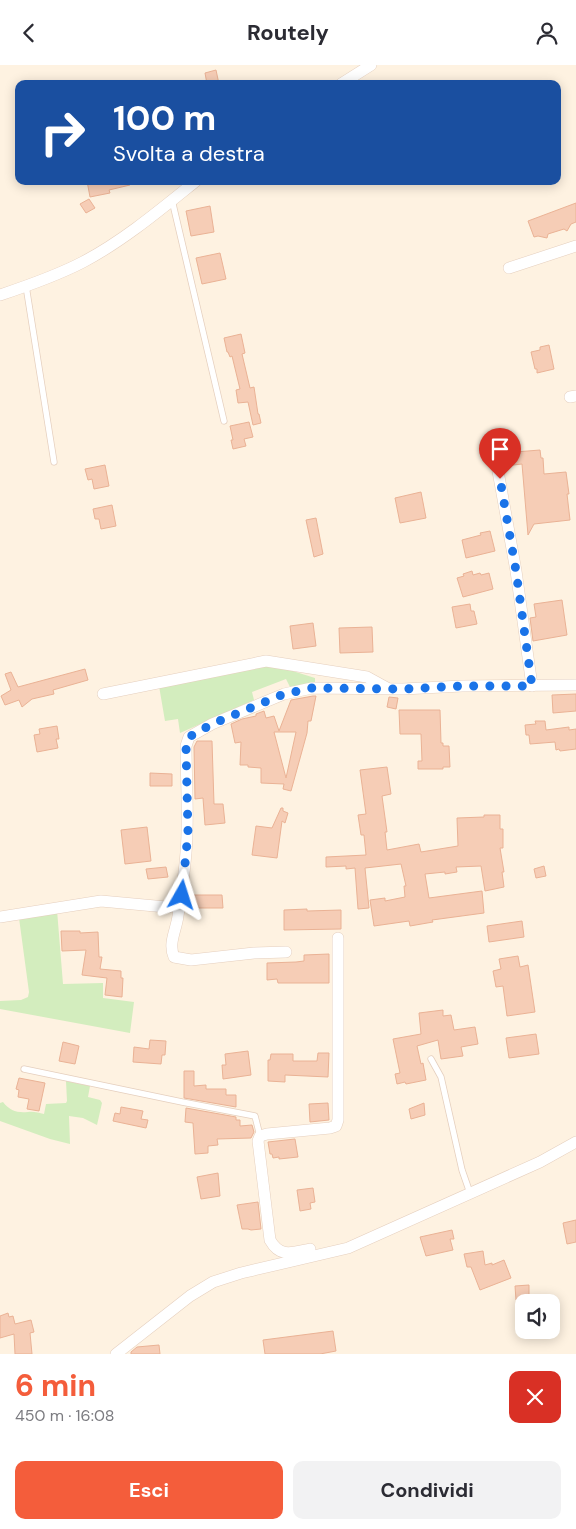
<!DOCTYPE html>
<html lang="it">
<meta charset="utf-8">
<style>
body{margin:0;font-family:"DM Sans",sans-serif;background:#f2f2f3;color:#2b2b33;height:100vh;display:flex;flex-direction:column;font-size:19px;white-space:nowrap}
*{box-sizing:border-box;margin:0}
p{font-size:16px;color:#7c7c81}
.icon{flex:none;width:28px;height:28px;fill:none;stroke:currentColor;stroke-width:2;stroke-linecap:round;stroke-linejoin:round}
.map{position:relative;height:1289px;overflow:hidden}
.panel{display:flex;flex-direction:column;background:#fff;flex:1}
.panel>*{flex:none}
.banner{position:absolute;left:15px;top:15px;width:546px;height:105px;border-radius:10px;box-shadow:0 2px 12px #0003;background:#1a4fa0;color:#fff;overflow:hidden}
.tools{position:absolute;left:515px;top:1229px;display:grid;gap:10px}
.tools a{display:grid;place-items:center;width:45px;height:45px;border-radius:10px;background:#fff;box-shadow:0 2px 12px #0003;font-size:25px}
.pin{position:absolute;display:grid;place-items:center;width:42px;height:42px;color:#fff;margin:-51px -21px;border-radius:50% 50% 50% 0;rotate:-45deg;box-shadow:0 0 5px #0007}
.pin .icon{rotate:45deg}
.me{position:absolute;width:55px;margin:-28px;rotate:6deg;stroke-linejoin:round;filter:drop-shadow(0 0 4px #0008)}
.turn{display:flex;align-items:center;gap:18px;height:105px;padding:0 15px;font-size:22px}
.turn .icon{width:65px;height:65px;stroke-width:2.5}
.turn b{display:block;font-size:35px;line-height:42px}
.round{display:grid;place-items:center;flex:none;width:52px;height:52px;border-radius:10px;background:#f2f2f3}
.overview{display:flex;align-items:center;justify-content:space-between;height:85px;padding:0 15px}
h1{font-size:30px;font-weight:700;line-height:38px;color:#f45d3b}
.primary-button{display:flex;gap:10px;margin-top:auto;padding:10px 15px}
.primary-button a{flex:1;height:58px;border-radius:10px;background:#f45d3b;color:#fff;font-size:20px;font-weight:700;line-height:58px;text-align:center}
.primary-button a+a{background:#f2f2f3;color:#2b2b33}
header{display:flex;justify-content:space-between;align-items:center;height:65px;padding:0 15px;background:#fff;font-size:22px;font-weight:700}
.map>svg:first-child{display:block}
</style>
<header><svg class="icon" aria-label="back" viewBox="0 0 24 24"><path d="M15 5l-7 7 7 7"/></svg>Routely<svg class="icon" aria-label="person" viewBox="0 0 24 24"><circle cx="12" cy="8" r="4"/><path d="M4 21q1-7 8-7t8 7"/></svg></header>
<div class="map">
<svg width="576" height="1289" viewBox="0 0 576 1289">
<rect width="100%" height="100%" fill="#fef2e1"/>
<g fill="#d3edbe">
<path d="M270,601L280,602L315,613V618L290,622L286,614L252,627L254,635L180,668L178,654L165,656L159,621L240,605Z"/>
<path d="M57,845L63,919L103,918V933L134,937L130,968L0,944V936L21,935L28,932L29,927L19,853Z"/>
<path d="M66,1016L90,1021L88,1032L100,1035L102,1038L97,1060L83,1053L69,1051L70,1079L50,1074L0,1056V1038L3,1037C10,1046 17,1048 28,1047C33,1046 39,1048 44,1049L46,1039L66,1038L67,1036Z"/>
</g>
<g fill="#f6cdb6" stroke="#eab295" fill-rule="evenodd">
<path d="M216,5L219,19H207L205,8Z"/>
<path d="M87,116H130V120L109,125L110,128L90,132Z"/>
<path d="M89,134L95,143L86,148L80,139Z"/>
<path d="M576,138V157L571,159L567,166L564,164L548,169L547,173L538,171L534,172L528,156Z"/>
<path d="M210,141L214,167L191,171L186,146Z"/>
<path d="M220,188L226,214L202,219L196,193Z"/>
<path d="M241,269L245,288L242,289L250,323L254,322L258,349H259L261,358L253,360L248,337L238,338L236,325L240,324L232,291L230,292L228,287H227L224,273Z"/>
<path d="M549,280L554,304L537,308V304H535L531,287L540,285V282Z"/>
<path d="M249,357L253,372L244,374L246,381L233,384L231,375H233L230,361Z"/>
<path d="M540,385L541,393H543L544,409L566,407L569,429H567L570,455L534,459L528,470L522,399L505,401L503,388Z"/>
<path d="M105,400L109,421L94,424L92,414L88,415L85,404Z"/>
<path d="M421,427L426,453L400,458L395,433Z"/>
<path d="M112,440L116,461L101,464L99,454H95L93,444Z"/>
<path d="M316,453L323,489L314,492L306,455Z"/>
<path d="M490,466L495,486L466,493L462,475L481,470L480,468Z"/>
<path d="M472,506L473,510L480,508L481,510L489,508L493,524L463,532L457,513L464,511L463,509Z"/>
<path d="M562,535L567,570L533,576L530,553L536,552L534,539Z"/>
<path d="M470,539L471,546H474L477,559L456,563L452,542Z"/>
<path d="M313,558L316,581L293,584L290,561Z"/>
<path d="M372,562L373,587L340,588L339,563Z"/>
<path d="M85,604L88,615L53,625L54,629L32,634L22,642L19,635L5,640L1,631L11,625L5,609L11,607L18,622Z"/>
<path d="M576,629V646L553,648L552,630Z"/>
<path d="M313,631H316L311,656H308L307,668L291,726L283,724L284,719L261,718V703L248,702V700H240L241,677L235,678L231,659L242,654L256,651V649L264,646L266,653L274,651L279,666L291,635ZM274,667H296L286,713Z"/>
<path d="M389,632L398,633L396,644L387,642Z"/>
<path d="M399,645H440L441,678H443V681H449L450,702H443V704H418V696H422L421,669H400Z"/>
<path d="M535,656H545L546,665L569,662V665L576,664V684L560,686L559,684L556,685L555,677L530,679L529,670H526L525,660L536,659Z"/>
<path d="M57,661L59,674H56L58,683L37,687L34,670L40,669L39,664Z"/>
<path d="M197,676H212L214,739H223L225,758L205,760L203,733L195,734L194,682Z"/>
<path d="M387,702L391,729L382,731L387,767H385L387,785L419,779L421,787L458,781L457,753L484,752V750H500V764H503V783H500L504,807H502L504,822L485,826L481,801L456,802L457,807L445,809V807L425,809L429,833L482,826L484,848L432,855L433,857L410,861L409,856L374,861L370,835L385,833V836L405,832L404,821H406L401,799L365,803L369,843L358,844L355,803L346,804V801L326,802V792L366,790L364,770H361L358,750L366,749L360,705Z"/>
<path d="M150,708L172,709V721H150Z"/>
<path d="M281,743H283V746L288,748L285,758L282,756L277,793L252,790L256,761L272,763Z"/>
<path d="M147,762L151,796L125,799L121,765Z"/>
<path d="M544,801L546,811L536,813L534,804Z"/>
<path d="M166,802L168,812L148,814L146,804Z"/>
<path d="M192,830H222L223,843H199L192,838Z"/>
<path d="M307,844V846L341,845V864L284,865V845Z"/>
<path d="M522,856L524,872L489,877L487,861Z"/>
<path d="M61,866H80V868L98,867L99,892H102L100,904L121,906V913H123L122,932L105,930L107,913L82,910L86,885L62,886Z"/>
<path d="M329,889V918H278L277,914L267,915V898L296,897L304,896V890Z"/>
<path d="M518,891L520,902L528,900L535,947L507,951L503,921L496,922L493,906L501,904L499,894Z"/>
<path d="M443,945V951L451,950L454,965L475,962L478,979L461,982L463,991L441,994L438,975L417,981L421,999L423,998L426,1015L406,1019L405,1017L397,1019L395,1009L400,1008L393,974L421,969L419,948Z"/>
<path d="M536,969L539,989L509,993L506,973Z"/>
<path d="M150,975L166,976L165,990H162L161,999L133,997L134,982L149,984Z"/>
<path d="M63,977L79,981L75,999L59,996Z"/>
<path d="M248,986L251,1010L223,1014L222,1000H226L225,989Z"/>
<path d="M318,988H329L328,1012L285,1010V1017L268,1016V995H270L271,989H293V996H317Z"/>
<path d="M184,1006H194V1021L206,1020V1024H226V1030H236V1042L184,1033Z"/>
<path d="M19,1013L45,1018L39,1046L27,1044L29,1034L18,1032L19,1025L16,1024Z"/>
<path d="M328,1038L329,1055L310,1057L309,1039Z"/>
<path d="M424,1038L425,1050L411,1054L409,1044Z"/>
<path d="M121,1042L143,1046L141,1054L148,1055L146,1063L113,1056L115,1048L120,1049Z"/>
<path d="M186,1043L236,1052V1055H240V1061L252,1060L254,1067L251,1073L217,1074L218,1080L208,1081V1088L195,1089L193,1058L185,1057Z"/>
<path d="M295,1074L298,1092L279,1094V1092L273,1093L272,1089H270L268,1077Z"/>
<path d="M218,1108L220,1131L201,1134L197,1112Z"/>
<path d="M313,1123L315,1137L310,1138L311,1144L300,1146L297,1125Z"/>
<path d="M258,1137L261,1164L251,1165L248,1164H242L237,1140Z"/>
<path d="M576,1155V1177L567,1179L563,1158Z"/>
<path d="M452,1165L454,1174H450L453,1185L426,1191L420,1172Z"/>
<path d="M483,1186L485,1200L492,1198V1200L504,1195L511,1213L480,1225L471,1202H467L464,1189Z"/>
<path d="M529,1220V1235H516L515,1221Z"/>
<path d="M8,1248L9,1252L13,1251L15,1259L31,1255L34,1267L30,1268L32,1289H15L14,1269L0,1273V1251Z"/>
<path d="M333,1266L336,1286L320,1289H265L263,1275Z"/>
<path d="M159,1280L160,1289H131V1287L137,1282Z"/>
</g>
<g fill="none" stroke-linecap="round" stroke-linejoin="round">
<g stroke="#e5cfbe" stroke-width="7">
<g id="service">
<path d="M172,135L224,356"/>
<path d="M26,221L54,397"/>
<path d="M431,994L441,1012L462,1105L470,1128"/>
<path d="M24,1004L182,1037L255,1051L260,1071"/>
</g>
</g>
<g stroke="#e5cfbe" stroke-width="12">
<g id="minor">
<path d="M341,19L371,0"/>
<path d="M509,203L576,181"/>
<path d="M0,230C27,221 58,210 83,197C123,176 160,145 196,116"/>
<path d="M570,332L576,331"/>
<path d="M496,395L516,506L532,621"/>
<path d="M103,629L266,596L367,612L387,623"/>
<path d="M0,852L101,836L166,842L179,840"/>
<path d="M286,887L254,888L191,895L174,892C168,878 176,866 178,851C182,823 187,795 187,766C188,738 186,709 186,681L189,672L212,659L284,629L312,623L403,624L462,621L576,620"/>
<path d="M310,1184C292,1188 280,1193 270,1175L258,1076L260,1071L267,1069L330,1063L336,1061L338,1055V873"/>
<path d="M116,1289L190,1231L213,1217L241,1208L348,1183L540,1097L576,1077"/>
</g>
</g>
<use href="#service" stroke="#fff" stroke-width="5.5"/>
<use href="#minor" stroke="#fff" stroke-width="11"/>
</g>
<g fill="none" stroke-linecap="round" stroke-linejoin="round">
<path stroke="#1a73e8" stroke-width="9" stroke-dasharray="0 16.2" d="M182,830L188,768L186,681L189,672L212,659L284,629L312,623L403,624L462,621H532L516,506L500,414"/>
</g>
</svg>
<div class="tools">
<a><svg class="icon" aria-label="sound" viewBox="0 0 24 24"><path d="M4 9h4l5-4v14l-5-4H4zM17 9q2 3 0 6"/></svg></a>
</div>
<div class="pin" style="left:500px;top:414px;background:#d93025"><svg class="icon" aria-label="arrive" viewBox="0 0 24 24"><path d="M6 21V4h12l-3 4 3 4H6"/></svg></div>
<svg class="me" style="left:182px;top:830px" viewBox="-20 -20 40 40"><path d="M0-17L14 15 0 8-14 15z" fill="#1a73e8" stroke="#fff" stroke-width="4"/></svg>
<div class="banner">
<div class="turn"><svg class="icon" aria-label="right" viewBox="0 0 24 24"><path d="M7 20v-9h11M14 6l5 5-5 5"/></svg><div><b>100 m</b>Svolta a destra</div></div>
</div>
</div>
<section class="panel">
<div class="overview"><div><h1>6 min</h1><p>450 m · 16:08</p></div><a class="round" style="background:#d93025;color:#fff"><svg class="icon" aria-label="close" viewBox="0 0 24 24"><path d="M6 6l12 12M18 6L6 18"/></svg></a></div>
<div class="primary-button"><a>Esci</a><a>Condividi</a></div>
</section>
